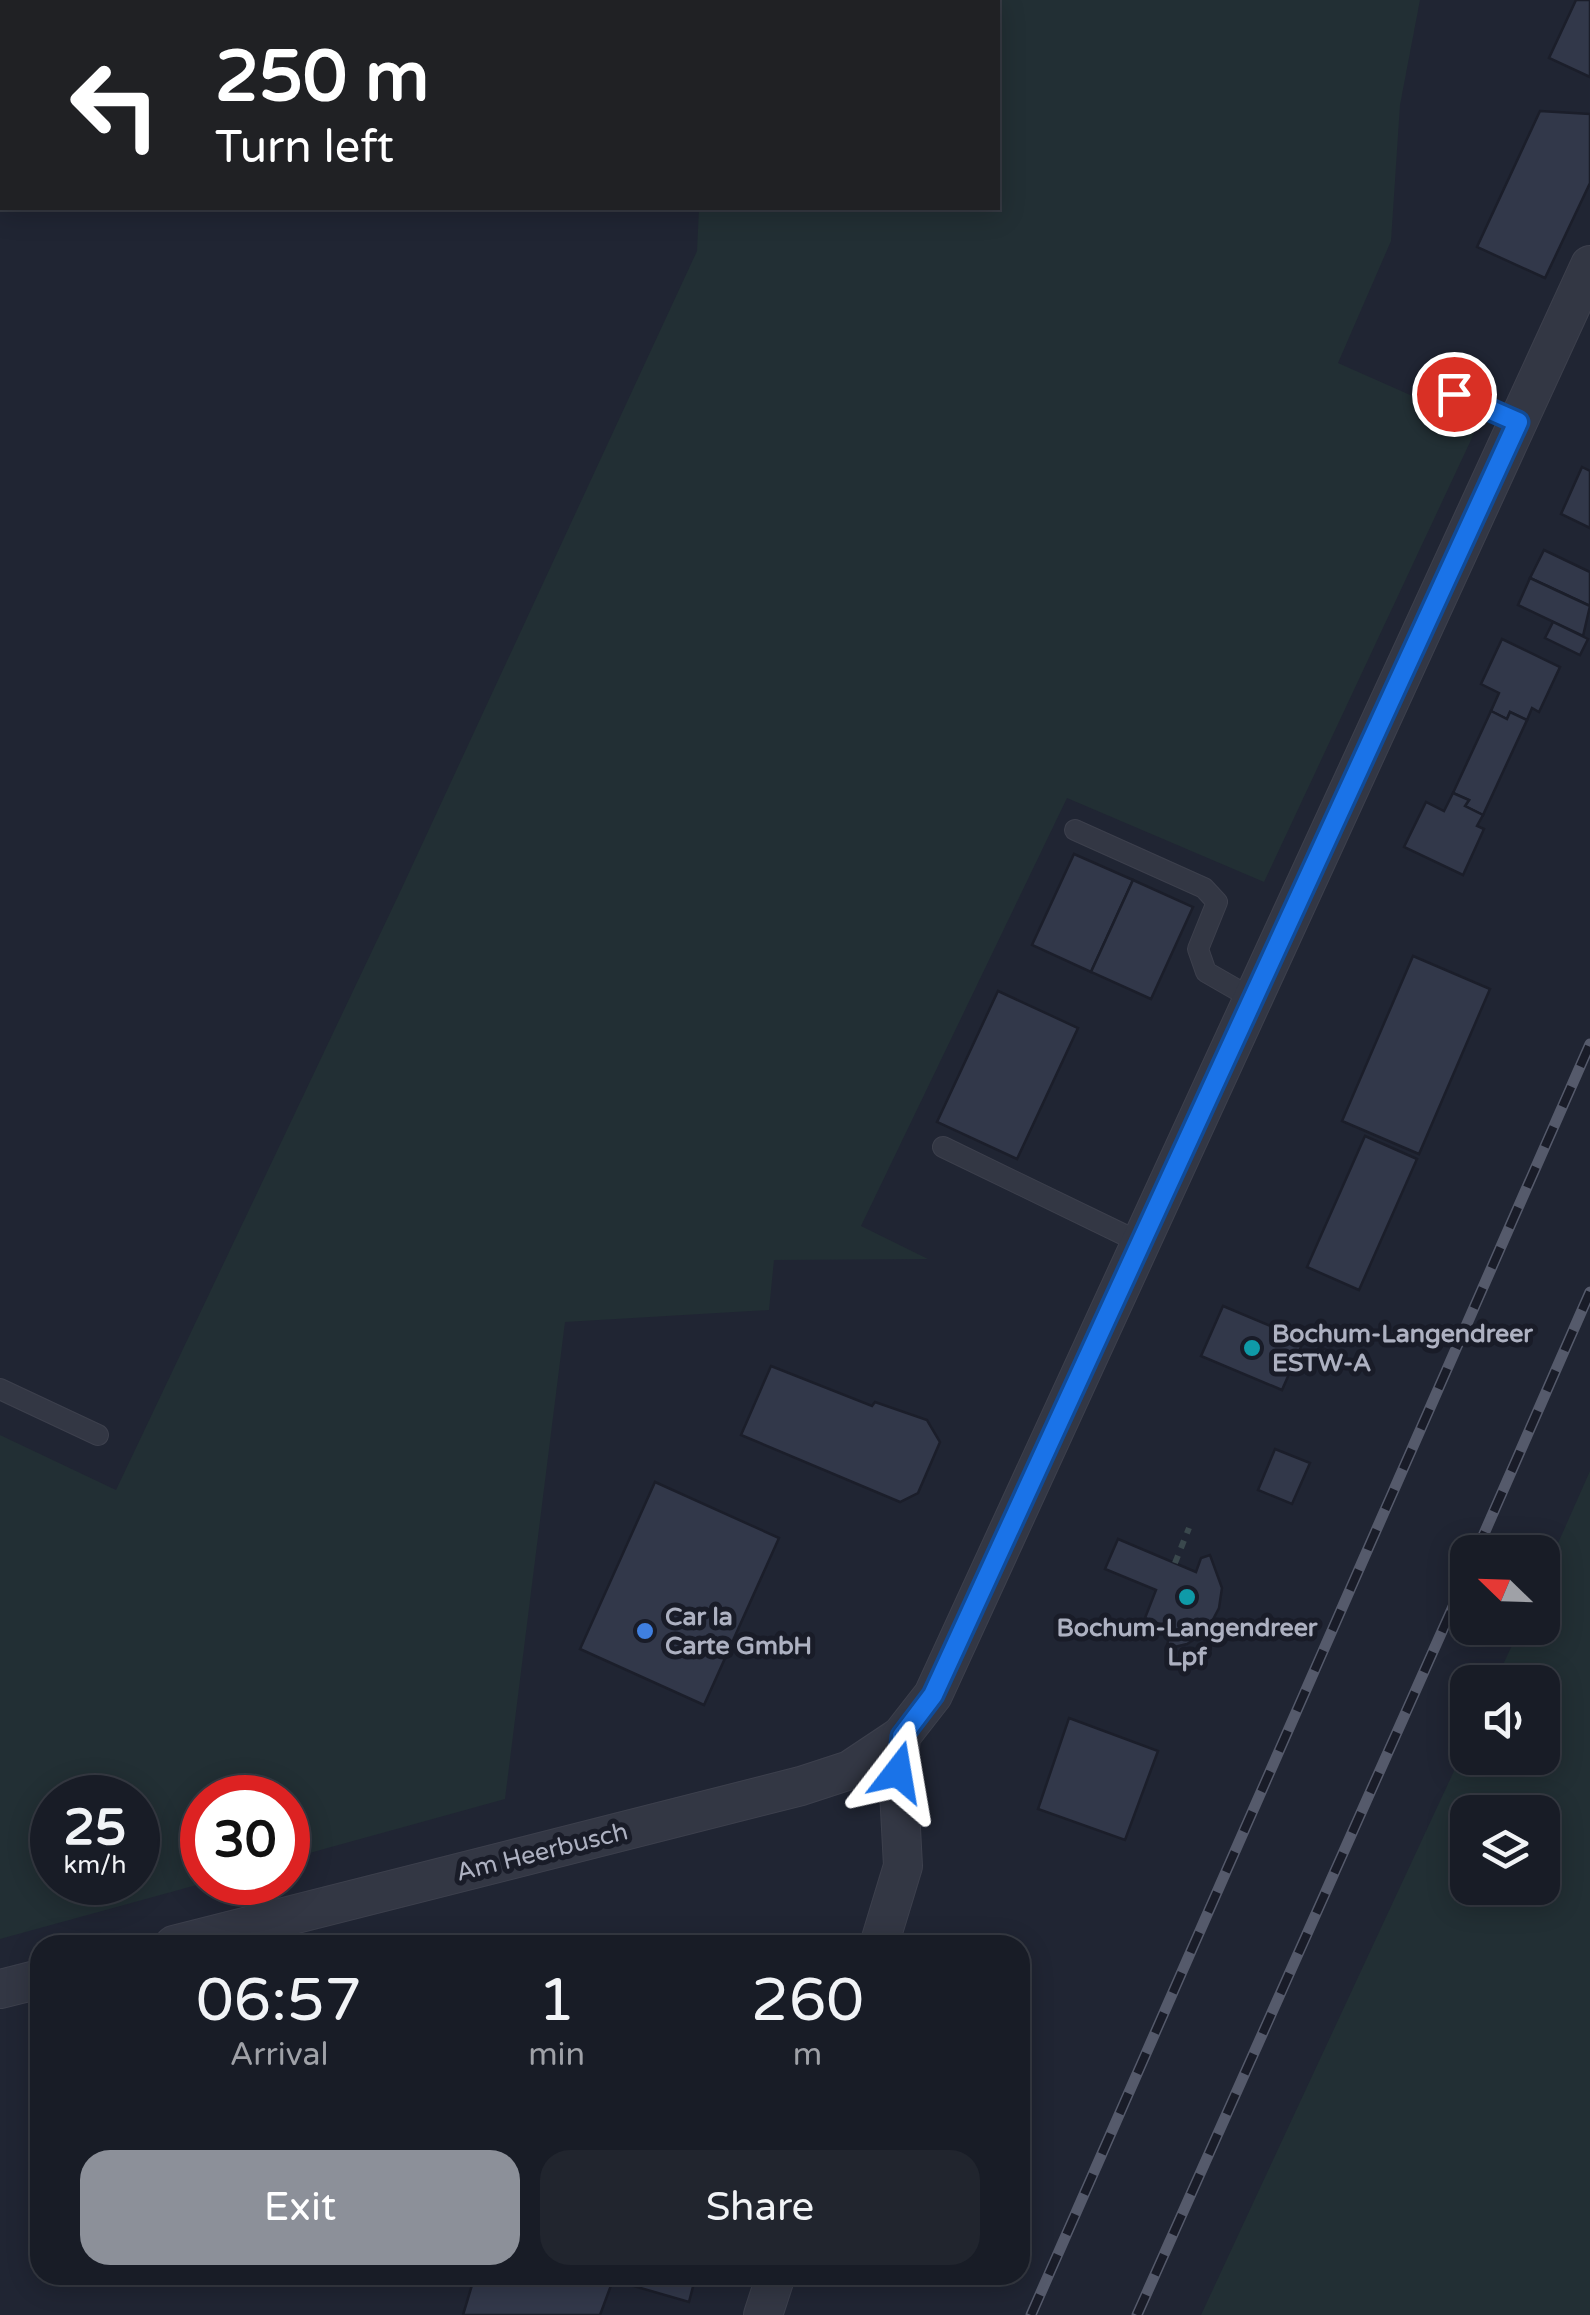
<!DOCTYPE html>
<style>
body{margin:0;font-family:"Varela Round",sans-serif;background:#21252e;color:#f1f3f6;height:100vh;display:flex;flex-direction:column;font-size:38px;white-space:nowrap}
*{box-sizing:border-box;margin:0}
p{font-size:32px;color:#9fa1a7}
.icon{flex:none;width:55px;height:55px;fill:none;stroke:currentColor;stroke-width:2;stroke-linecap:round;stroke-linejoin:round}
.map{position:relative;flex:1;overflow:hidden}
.details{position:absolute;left:30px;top:1935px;width:1000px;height:350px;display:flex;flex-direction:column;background:#181c26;border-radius:30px;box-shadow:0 5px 25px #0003,0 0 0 2px #363a43}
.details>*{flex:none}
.guide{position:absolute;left:0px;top:0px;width:1000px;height:210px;box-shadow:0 5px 25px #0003,0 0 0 2px #363a43;background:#202124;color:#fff;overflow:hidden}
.needle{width:65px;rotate:293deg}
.tools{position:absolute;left:1450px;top:1535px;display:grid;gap:20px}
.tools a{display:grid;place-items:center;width:110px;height:110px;border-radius:20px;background:#181c26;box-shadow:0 5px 25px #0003,0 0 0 2px #363a43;font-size:50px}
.speed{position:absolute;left:30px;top:1775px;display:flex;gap:20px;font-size:50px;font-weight:700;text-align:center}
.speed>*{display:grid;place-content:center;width:130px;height:130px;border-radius:50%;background:#181c26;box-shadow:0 5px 25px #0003,0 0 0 2px #363a43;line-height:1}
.speed small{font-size:25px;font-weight:400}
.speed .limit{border:15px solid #d22;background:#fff;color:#111}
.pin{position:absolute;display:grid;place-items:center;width:85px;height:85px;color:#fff;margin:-42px;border:5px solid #fff;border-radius:50%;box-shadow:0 2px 10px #0007}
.me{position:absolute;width:110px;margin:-55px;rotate:14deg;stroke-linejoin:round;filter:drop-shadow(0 0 8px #0008)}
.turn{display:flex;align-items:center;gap:35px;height:210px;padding:0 50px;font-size:45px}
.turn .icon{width:130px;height:130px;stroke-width:2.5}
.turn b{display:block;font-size:70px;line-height:85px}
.eta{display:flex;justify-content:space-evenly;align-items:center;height:170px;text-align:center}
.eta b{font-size:60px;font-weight:600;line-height:70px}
.action{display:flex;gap:20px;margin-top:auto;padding:20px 50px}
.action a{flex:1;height:115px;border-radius:30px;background:#8c9099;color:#fff;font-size:40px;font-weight:600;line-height:115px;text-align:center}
.action a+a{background:#21252e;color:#f1f3f6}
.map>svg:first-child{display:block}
</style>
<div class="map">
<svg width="1590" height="2315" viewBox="0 0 1590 2315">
<rect width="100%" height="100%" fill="#202533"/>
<g fill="#222f34" fill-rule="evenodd">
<path d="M713,0H1420L1400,105L1391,241L1338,363L1478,425L1264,882L1067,798L861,1226L928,1259L774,1260L769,1310L565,1322L505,1799L288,1859V1798H202L204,1883L0,1939V1435L116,1490L400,892L697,251L699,208H998V2ZM52,1798H138V1882H52Z"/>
<path d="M1590,1471V2315H1201L1467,1743L1468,1758H1542V1682H1495L1520,1628H1542L1543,1577ZM1468,1812H1542V1888H1468Z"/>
</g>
<g fill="#32384a" stroke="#1b1e2a" stroke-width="2.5">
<path d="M1576,0H1590V77L1549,58Z"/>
<path d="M1540,111L1590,114V183L1545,278L1477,247Z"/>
<path d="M1582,467L1590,471V528L1561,514Z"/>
<path d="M1544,550L1590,572V606L1530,578Z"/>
<path d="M1530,578L1590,606L1583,636L1518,605Z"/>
<path d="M1553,622L1588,639L1580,655L1545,638Z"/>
<path d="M1502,639L1560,667L1539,712L1532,708L1527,720L1510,712L1507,719L1491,711L1499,693L1481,684Z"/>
<path d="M1491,711L1507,719L1510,712L1527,720L1483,815L1465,806L1469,800L1453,793Z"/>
<path d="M1453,793L1469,800L1465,806L1483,815L1477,826L1484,829L1463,875L1404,847L1426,802L1444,811Z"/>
<path d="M1074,854L1133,880L1091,972L1032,945Z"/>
<path d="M1133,880L1193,907L1151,999L1091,972Z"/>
<path d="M1413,956L1490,989L1419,1154L1342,1121Z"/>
<path d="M998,991L1078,1028L1017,1159L937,1122Z"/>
<path d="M1365,1136L1417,1159L1359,1290L1307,1267Z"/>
<path d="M1223,1306L1304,1340L1282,1390L1201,1356Z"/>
<path d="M1319,1347L1329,1351L1322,1367L1312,1363Z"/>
<path d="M771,1366L872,1406L875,1402L927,1420L940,1442L918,1493L900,1502L741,1435Z"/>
<path d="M1275,1449L1310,1463L1292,1504L1258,1490Z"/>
<path d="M655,1482L779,1538L704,1705L580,1649Z"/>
<path d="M1118,1539L1196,1572L1201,1558L1210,1555L1222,1588L1219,1608L1207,1631L1187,1644L1166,1649L1171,1629L1145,1618L1156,1590L1105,1569Z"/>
<path d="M1069,1718L1158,1751L1125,1840L1038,1809Z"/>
<path d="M475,2275H696L689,2302L613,2280L600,2315H463Z"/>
</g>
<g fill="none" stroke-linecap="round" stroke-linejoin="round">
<g stroke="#3d404d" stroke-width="22">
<g id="lane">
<path d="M1454,394L1518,422"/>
<path d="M1075,830L1204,888L1217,902L1198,949L1206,972L1253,999"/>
<path d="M943,1147L1141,1243"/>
<path d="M0,1389L98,1435"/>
</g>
</g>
<g stroke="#3d404d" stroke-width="40">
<g id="street">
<path d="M174,1945L801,1786L850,1770L901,1736"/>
<path d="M879,1945L903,1866L898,1772L901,1736L933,1695L1590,265"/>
<path d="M0,1989L40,1979"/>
<path d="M763,2315L776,2275"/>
</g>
</g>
<path stroke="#3a484d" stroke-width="6" stroke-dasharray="8 8" stroke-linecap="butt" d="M1175,1563L1189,1528"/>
<use href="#lane" stroke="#333744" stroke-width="20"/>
<use href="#street" stroke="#333744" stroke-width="38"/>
<g stroke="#555a6b" stroke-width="11">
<g id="rail">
<path d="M1476,1552L1590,1292"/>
<path d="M1031,2315L1590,1044"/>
<path d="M1137,2315L1468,1573"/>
</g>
</g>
<use href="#rail" stroke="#191c28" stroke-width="8" stroke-dasharray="22" stroke-linecap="butt"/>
</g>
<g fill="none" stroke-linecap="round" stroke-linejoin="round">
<g stroke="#114b97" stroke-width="25">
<path id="route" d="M898,1772L902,1736L933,1695L1518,422L1454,394"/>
</g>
<use href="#route" stroke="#1a73e8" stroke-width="18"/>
</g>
<g fill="#0f9aa8" stroke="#191c28" stroke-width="4">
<circle cx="1252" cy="1348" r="10"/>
<circle cx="1187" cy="1597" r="10"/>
</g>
<circle fill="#3f7fe0" stroke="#191c28" stroke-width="4" cx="645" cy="1631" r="10"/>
<g text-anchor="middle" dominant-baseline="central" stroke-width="10" stroke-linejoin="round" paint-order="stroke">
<g font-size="25" font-weight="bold" fill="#adb1c1" stroke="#191c28" text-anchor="start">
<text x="1272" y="1334">Bochum-Langendreer<tspan x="1272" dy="29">ESTW-A</tspan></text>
<text x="665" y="1617">Car la<tspan x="665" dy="29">Carte GmbH</tspan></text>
<text x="1187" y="1628" text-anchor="middle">Bochum-Langendreer<tspan x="1187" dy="29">Lpf</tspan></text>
</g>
<g font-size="25" fill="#adb1c1" stroke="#191c28">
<text transform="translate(542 1852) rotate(-14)">Am Heerbusch</text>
</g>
</g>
</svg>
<div class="tools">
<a><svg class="needle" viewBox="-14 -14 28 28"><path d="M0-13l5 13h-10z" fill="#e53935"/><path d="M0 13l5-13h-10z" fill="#9fa1a7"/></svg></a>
<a><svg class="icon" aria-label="sound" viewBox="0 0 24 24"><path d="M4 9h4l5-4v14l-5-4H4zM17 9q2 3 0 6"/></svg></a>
<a><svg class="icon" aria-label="layers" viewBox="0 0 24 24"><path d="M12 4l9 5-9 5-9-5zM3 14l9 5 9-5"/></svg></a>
</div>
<div class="speed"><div>25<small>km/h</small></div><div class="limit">30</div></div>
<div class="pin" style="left:1454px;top:394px;background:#d93025"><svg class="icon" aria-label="arrive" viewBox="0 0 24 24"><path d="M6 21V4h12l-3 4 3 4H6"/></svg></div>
<svg class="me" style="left:898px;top:1772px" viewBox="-20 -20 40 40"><path d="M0-17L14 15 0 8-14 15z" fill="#1a73e8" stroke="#fff" stroke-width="4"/></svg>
<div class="guide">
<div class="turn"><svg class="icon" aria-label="left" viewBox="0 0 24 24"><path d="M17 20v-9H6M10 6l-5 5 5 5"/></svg><div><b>250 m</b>Turn left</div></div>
</div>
<section class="details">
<div class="eta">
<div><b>06:57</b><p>Arrival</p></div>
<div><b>1</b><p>min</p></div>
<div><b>260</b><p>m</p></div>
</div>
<div class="action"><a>Exit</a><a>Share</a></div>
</section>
</div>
